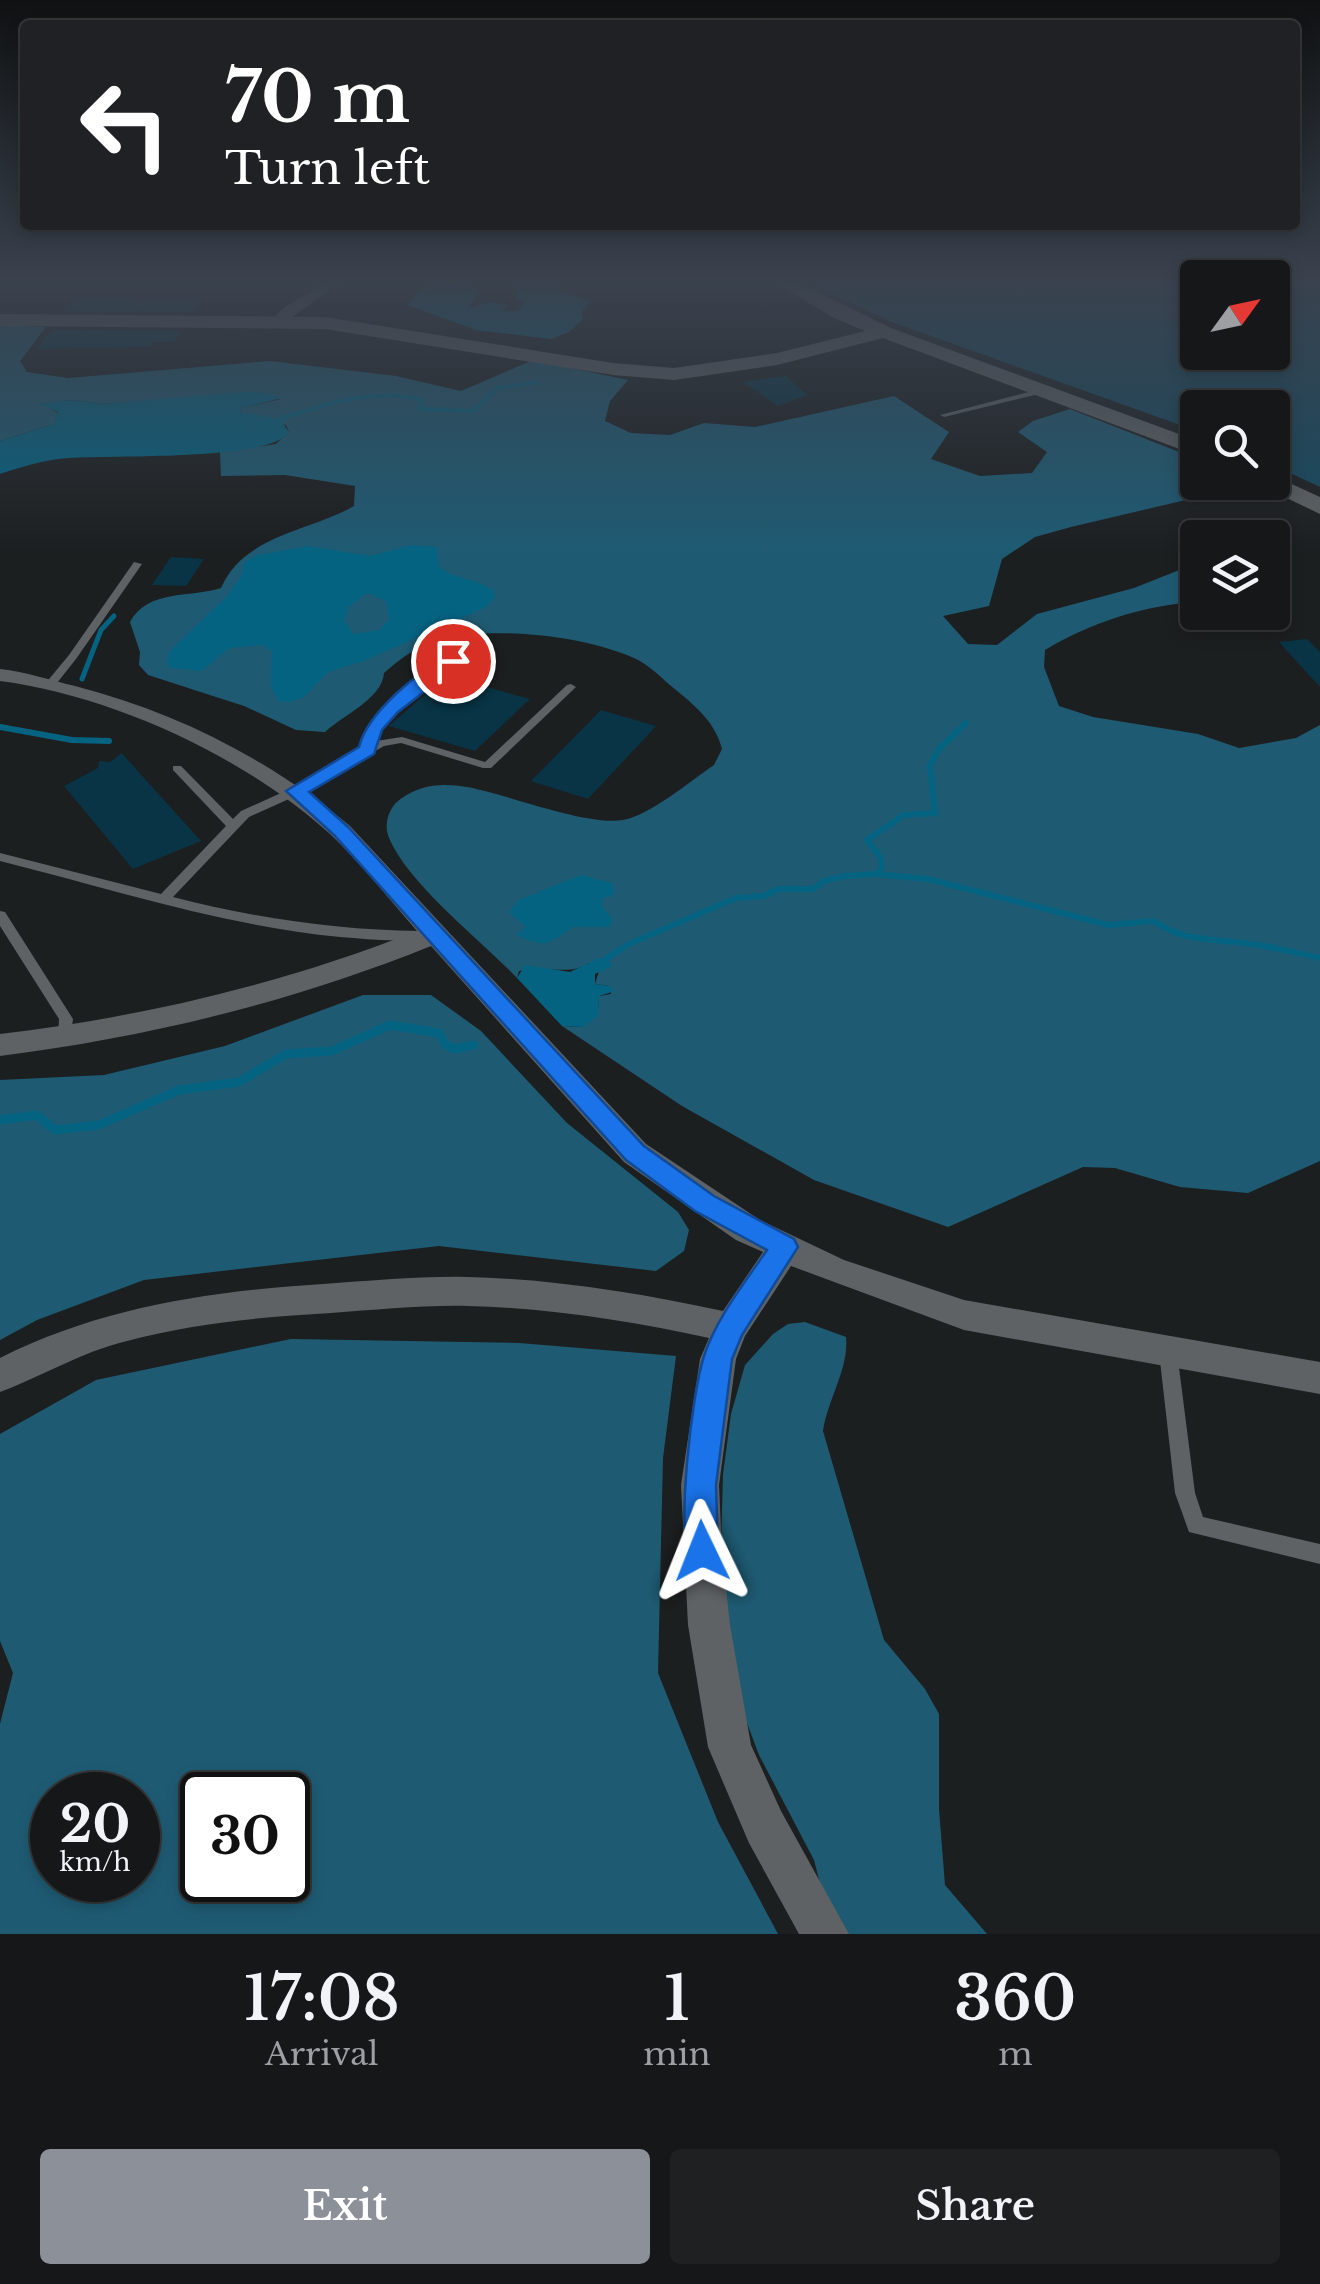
<!DOCTYPE html>
<style>
body{margin:0;font-family:"Libre Baskerville",serif;background:#1e2021;color:#f1f3f6;height:100vh;display:flex;flex-direction:column;font-size:38px;white-space:nowrap}
*{box-sizing:border-box;margin:0}
p{font-size:32px;color:#9d9fa2}
.icon{flex:none;width:55px;height:55px;fill:none;stroke:currentColor;stroke-width:2;stroke-linecap:round;stroke-linejoin:round}
.map{position:relative;height:1934px;overflow:hidden}
.side{display:flex;flex-direction:column;background:#151718;flex:1}
.side>*{flex:none}
.guide{position:absolute;left:20px;top:20px;width:1280px;height:210px;border-radius:10px;box-shadow:0 5px 15px #0003,0 0 0 2px #343637;background:#202124;color:#fff;overflow:hidden}
.needle{width:65px;rotate:57deg}
.fabs{position:absolute;left:1180px;top:260px;display:grid;gap:20px}
.fabs a{display:grid;place-items:center;width:110px;height:110px;border-radius:10px;background:#151718;box-shadow:0 5px 15px #0003,0 0 0 2px #343637;font-size:50px}
.speed{position:absolute;left:30px;top:1772px;display:flex;gap:20px;font-size:50px;font-weight:700;text-align:center}
.speed>*{display:grid;place-content:center;width:130px;height:130px;border-radius:50%;background:#151718;box-shadow:0 5px 15px #0003,0 0 0 2px #343637;line-height:1}
.speed small{font-size:25px;font-weight:400}
.speed .limit{border:5px solid #111;border-radius:15px;background:#fff;color:#111}
.pin{position:absolute;display:grid;place-items:center;width:85px;height:85px;color:#fff;margin:-42px;border:5px solid #fff;border-radius:50%;box-shadow:0 2px 10px #0007}
.me{position:absolute;width:110px;margin:-55px;rotate:358deg;stroke-linejoin:round;filter:drop-shadow(0 0 8px #0008)}
.turn{display:flex;align-items:center;gap:35px;height:210px;padding:0 40px;font-size:45px}
.turn .icon{width:130px;height:130px;stroke-width:2.5}
.turn b{display:block;font-size:70px;line-height:85px}
.eta{display:flex;justify-content:space-evenly;align-items:center;height:170px;text-align:center}
.eta b{font-size:60px;font-weight:600;line-height:70px}
.primary-button{display:flex;gap:20px;margin-top:auto;padding:20px 40px}
.primary-button a{flex:1;height:115px;border-radius:10px;background:#8c9099;color:#fff;font-size:40px;font-weight:600;line-height:115px;text-align:center}
.primary-button a+a{background:#1e2021;color:#f1f3f6}
.map>svg:first-child{display:block}
</style>
<div class="map">
<svg width="1320" height="1934" viewBox="0 0 1320 1934">
<rect width="100%" height="100%" fill="#1c1f20"/>
<path fill="#144a60" d="M819,282H1197L1198,352H1272L1273,282H1320V487L1273,465L1272,408H1198L1197,431L892,322L823,289Z"/>
<g fill="#1e5b73" fill-rule="evenodd">
<path d="M0,325L46,327L20,361L27,372L68,378L270,361L396,376L461,391L533,360L628,380L610,401L605,421L631,433L670,435L704,423L755,427L894,396L949,432L931,459L980,476L1032,473L1047,452L1018,432L1033,421L1070,409L1197,459L1198,482L1240,483L1245,486L1071,527L1035,537L1002,559L989,606L943,616L968,644L997,645L1037,614L1134,588L1197,563V602C1144,605 1090,623 1045,650L1044,667L1059,706L1093,717L1198,734L1239,748L1296,738L1320,725V1161L1248,1193L1180,1187L1115,1168L1083,1167L948,1227L814,1180L682,1106L562,1026L583,1027L598,1009L599,996L611,994L609,986L595,984L599,971L588,963C569,977 545,964 519,971L517,978C481,940 409,885 389,838C383,824 389,806 402,798C422,784 443,783 467,787C507,794 585,826 623,820C649,816 692,780 714,765L722,749C716,724 697,707 676,690C663,680 649,664 634,658C582,635 491,625 436,641C417,646 400,659 384,673C382,699 343,715 325,732L296,730L244,706L148,675L139,665L140,652L130,622C148,589 189,598 221,588C244,535 308,532 354,506L355,486L285,475L221,476L220,452L276,444L289,432L286,425L239,412L242,408L281,399L260,392L103,404L70,400L43,404L58,413L54,424L0,441Z"/>
<path d="M363,995H431L481,1031L567,1123L678,1212L689,1230L684,1251L656,1271L439,1246L144,1280L37,1320L0,1340V1080L104,1075L225,1046Z"/>
<path d="M805,1322L846,1337C849,1369 828,1398 823,1431L884,1640L925,1689L939,1714V1809L945,1885L987,1934H844L825,1903L814,1860L759,1755L728,1672L721,1548L723,1474L731,1414L745,1365L773,1334L788,1324Z"/>
<path d="M291,1339L519,1343L676,1356L663,1458L658,1673L718,1822L778,1934H0V1724L13,1673L0,1641V1434L96,1380ZM52,1795H138V1880H52ZM202,1795H288V1880H202Z"/>
</g>
<g fill="#056382" fill-rule="evenodd">
<path d="M517,282H555L560,291L590,302L581,313L583,319L569,332L551,339L476,330L408,305C420,280 458,281 480,291L468,308L490,302L507,305L502,311H518L524,304L516,298Z"/>
<path d="M241,392H260L282,398L242,408L239,412L280,419L289,432C272,461 107,455 69,458C46,459 21,467 0,474V441L54,424L58,412L40,404L70,400L103,404Z"/>
<path d="M412,545L437,547L439,567C456,580 476,578 494,591L495,598L486,607L364,661L328,672L304,697L290,702L279,701L271,687L272,651L263,645L229,648L202,671L171,668L167,662L170,651L227,596L241,577L244,564L254,556L308,546L370,556ZM367,593L386,601L389,619L380,630L354,634L344,621L349,607Z"/>
<path d="M581,875L612,883L615,891L612,896L602,898V906L613,920L609,927H574C547,943 549,950 516,935L526,927L509,912L519,900Z"/>
<path d="M599,958L609,960L612,966L595,974V984L609,986L615,991L599,996L598,1016L584,1027L562,1026L517,978L525,965L570,972Z"/>
</g>
<g fill="none" stroke-linecap="round" stroke-linejoin="round">
<path stroke="#056382" stroke-width="4" d="M280,419C327,404 371,388 420,399V409L473,411L498,388L537,382"/>
<path stroke="#056382" stroke-width="5" d="M82,679L101,630L114,616"/>
<g stroke="#056382" stroke-width="6">
<path d="M0,727L72,740L109,741"/>
<path d="M876,874L928,879L1109,925L1154,921C1185,943 1215,938 1251,944C1274,947 1297,953 1320,958"/>
<path d="M606,959L629,944L736,898L764,896L778,889H813L824,881L845,876L876,874L882,868L881,858L867,840L904,815L935,813L930,765L939,749L966,723"/>
</g>
<path stroke="#056382" stroke-width="9" d="M0,1120L37,1115L55,1130L99,1125L179,1090L239,1082L286,1054L332,1051L390,1025L439,1033L445,1044L454,1049L474,1045"/>
</g>
<g fill="#083445">
<path d="M78,298L143,299H201L192,312L68,311Z"/>
<path d="M52,330L181,331L174,342H153L150,347L37,349Z"/>
<path d="M786,376L807,395L778,406L743,382Z"/>
<path d="M171,557L204,559L186,586L152,585Z"/>
<path d="M1307,639L1320,652V687L1279,642Z"/>
<path d="M447,675L501,691L530,699L475,751L389,726Z"/>
<path d="M601,710L656,726L588,799L531,781Z"/>
<path d="M122,753L126,758L201,841L133,869L64,786L98,768L99,761L110,762Z"/>
</g>
<g fill="none" stroke-linecap="round" stroke-linejoin="round">
<g fill="#5e6264" fill-rule="evenodd">
<path d="M1044,388L1048,390L1047,392L944,417L940,415Z"/>
<path d="M134,562L142,564L76,659L53,688H45V684L69,655Z"/>
<path d="M453,658L458,661L457,663C427,685 391,705 376,741L402,737L485,762L567,685L571,684L576,687L491,768H483L401,743L384,746L300,794L249,817L173,897C255,918 335,930 420,931L425,932L427,935L425,938C398,943 367,939 340,937C224,926 112,889 0,861V853L161,894L226,826L173,770V766H181L233,819L241,811L292,788L362,749C376,710 416,676 453,658Z"/>
<path d="M0,911L5,912L73,1019L70,1042H60L58,1038L59,1019L0,926Z"/>
<path d="M1168,1344L1174,1346L1177,1352L1195,1493L1203,1517L1320,1544V1564L1189,1532L1175,1493L1159,1352L1162,1346Z"/>
</g>
<g fill="#5e6264" fill-rule="evenodd">
<path d="M327,282H341L282,324H272L270,321L285,307Z"/>
<path d="M0,669C26,672 50,680 75,686C178,713 267,758 350,826L646,1144L760,1220L844,1260L964,1300L1320,1362V1394L964,1330L791,1266L745,1336L736,1359L719,1485L722,1551L730,1625L751,1745L781,1811L849,1934H799L749,1843L708,1747L688,1625L681,1485L700,1359L709,1338C630,1321 549,1308 468,1306C422,1305 376,1310 331,1313C262,1317 193,1323 127,1341C81,1352 43,1376 0,1392V1358C101,1307 211,1291 323,1284C371,1281 419,1276 467,1277C553,1279 639,1293 723,1311L763,1252L736,1240L624,1162L431,946C292,1002 149,1037 0,1056V1034C144,1017 282,984 417,931C389,899 361,863 330,834C245,757 114,696 0,681Z"/>
</g>
<g fill="#5e6264" fill-rule="evenodd">
<path d="M774,282H797L891,328L1198,441V456L883,338L777,365L674,380L613,375L325,329L0,326V314L325,317L613,363L674,368L777,353L865,331L834,318Z"/>
<path d="M1272,475L1320,497V514L1264,487L1260,482H1272Z"/>
</g>
</g>
<linearGradient id="sky" x2="0" y2="1"><stop stop-color="#0f1112"/><stop offset="0.51" stop-color="#3a424e"/><stop offset="1" stop-color="#3a424e" stop-opacity="0"/></linearGradient>
<rect width="1320" height="553" fill="url(#sky)"/>
<path fill="#1a73e8" stroke="#114b97" stroke-width="2.5" d="M453,656L459,657V665L398,712L382,730L374,754L309,792L348,827L644,1146L714,1196L794,1239L798,1247L742,1335L732,1359L716,1485L718,1551L713,1562L702,1567L690,1562C676,1528 692,1393 704,1356C717,1317 744,1284 767,1250L695,1211L626,1160L334,835L286,791L359,747C367,714 420,667 453,656Z"/>
</svg>
<div class="fabs">
<a><svg class="needle" viewBox="-14 -14 28 28"><path d="M0-13l5 13h-10z" fill="#e53935"/><path d="M0 13l5-13h-10z" fill="#9d9fa2"/></svg></a>
<a><svg class="icon" aria-label="search" viewBox="0 0 24 24"><circle cx="10" cy="10" r="6"/><path d="M15 15l6 6"/></svg></a>
<a><svg class="icon" aria-label="layers" viewBox="0 0 24 24"><path d="M12 4l9 5-9 5-9-5zM3 14l9 5 9-5"/></svg></a>
</div>
<div class="speed"><div>20<small>km/h</small></div><div class="limit">30</div></div>
<div class="pin" style="left:453px;top:661px;background:#d93025"><svg class="icon" aria-label="arrive" viewBox="0 0 24 24"><path d="M6 21V4h12l-3 4 3 4H6"/></svg></div>
<svg class="me" style="left:702px;top:1551px" viewBox="-20 -20 40 40"><path d="M0-17L14 15 0 8-14 15z" fill="#1a73e8" stroke="#fff" stroke-width="4"/></svg>
<div class="guide">
<div class="turn"><svg class="icon" aria-label="left" viewBox="0 0 24 24"><path d="M17 20v-9H6M10 6l-5 5 5 5"/></svg><div><b>70 m</b>Turn left</div></div>
</div>
</div>
<section class="side">
<div class="eta">
<div><b>17:08</b><p>Arrival</p></div>
<div><b>1</b><p>min</p></div>
<div><b>360</b><p>m</p></div>
</div>
<div class="primary-button"><a>Exit</a><a>Share</a></div>
</section>
